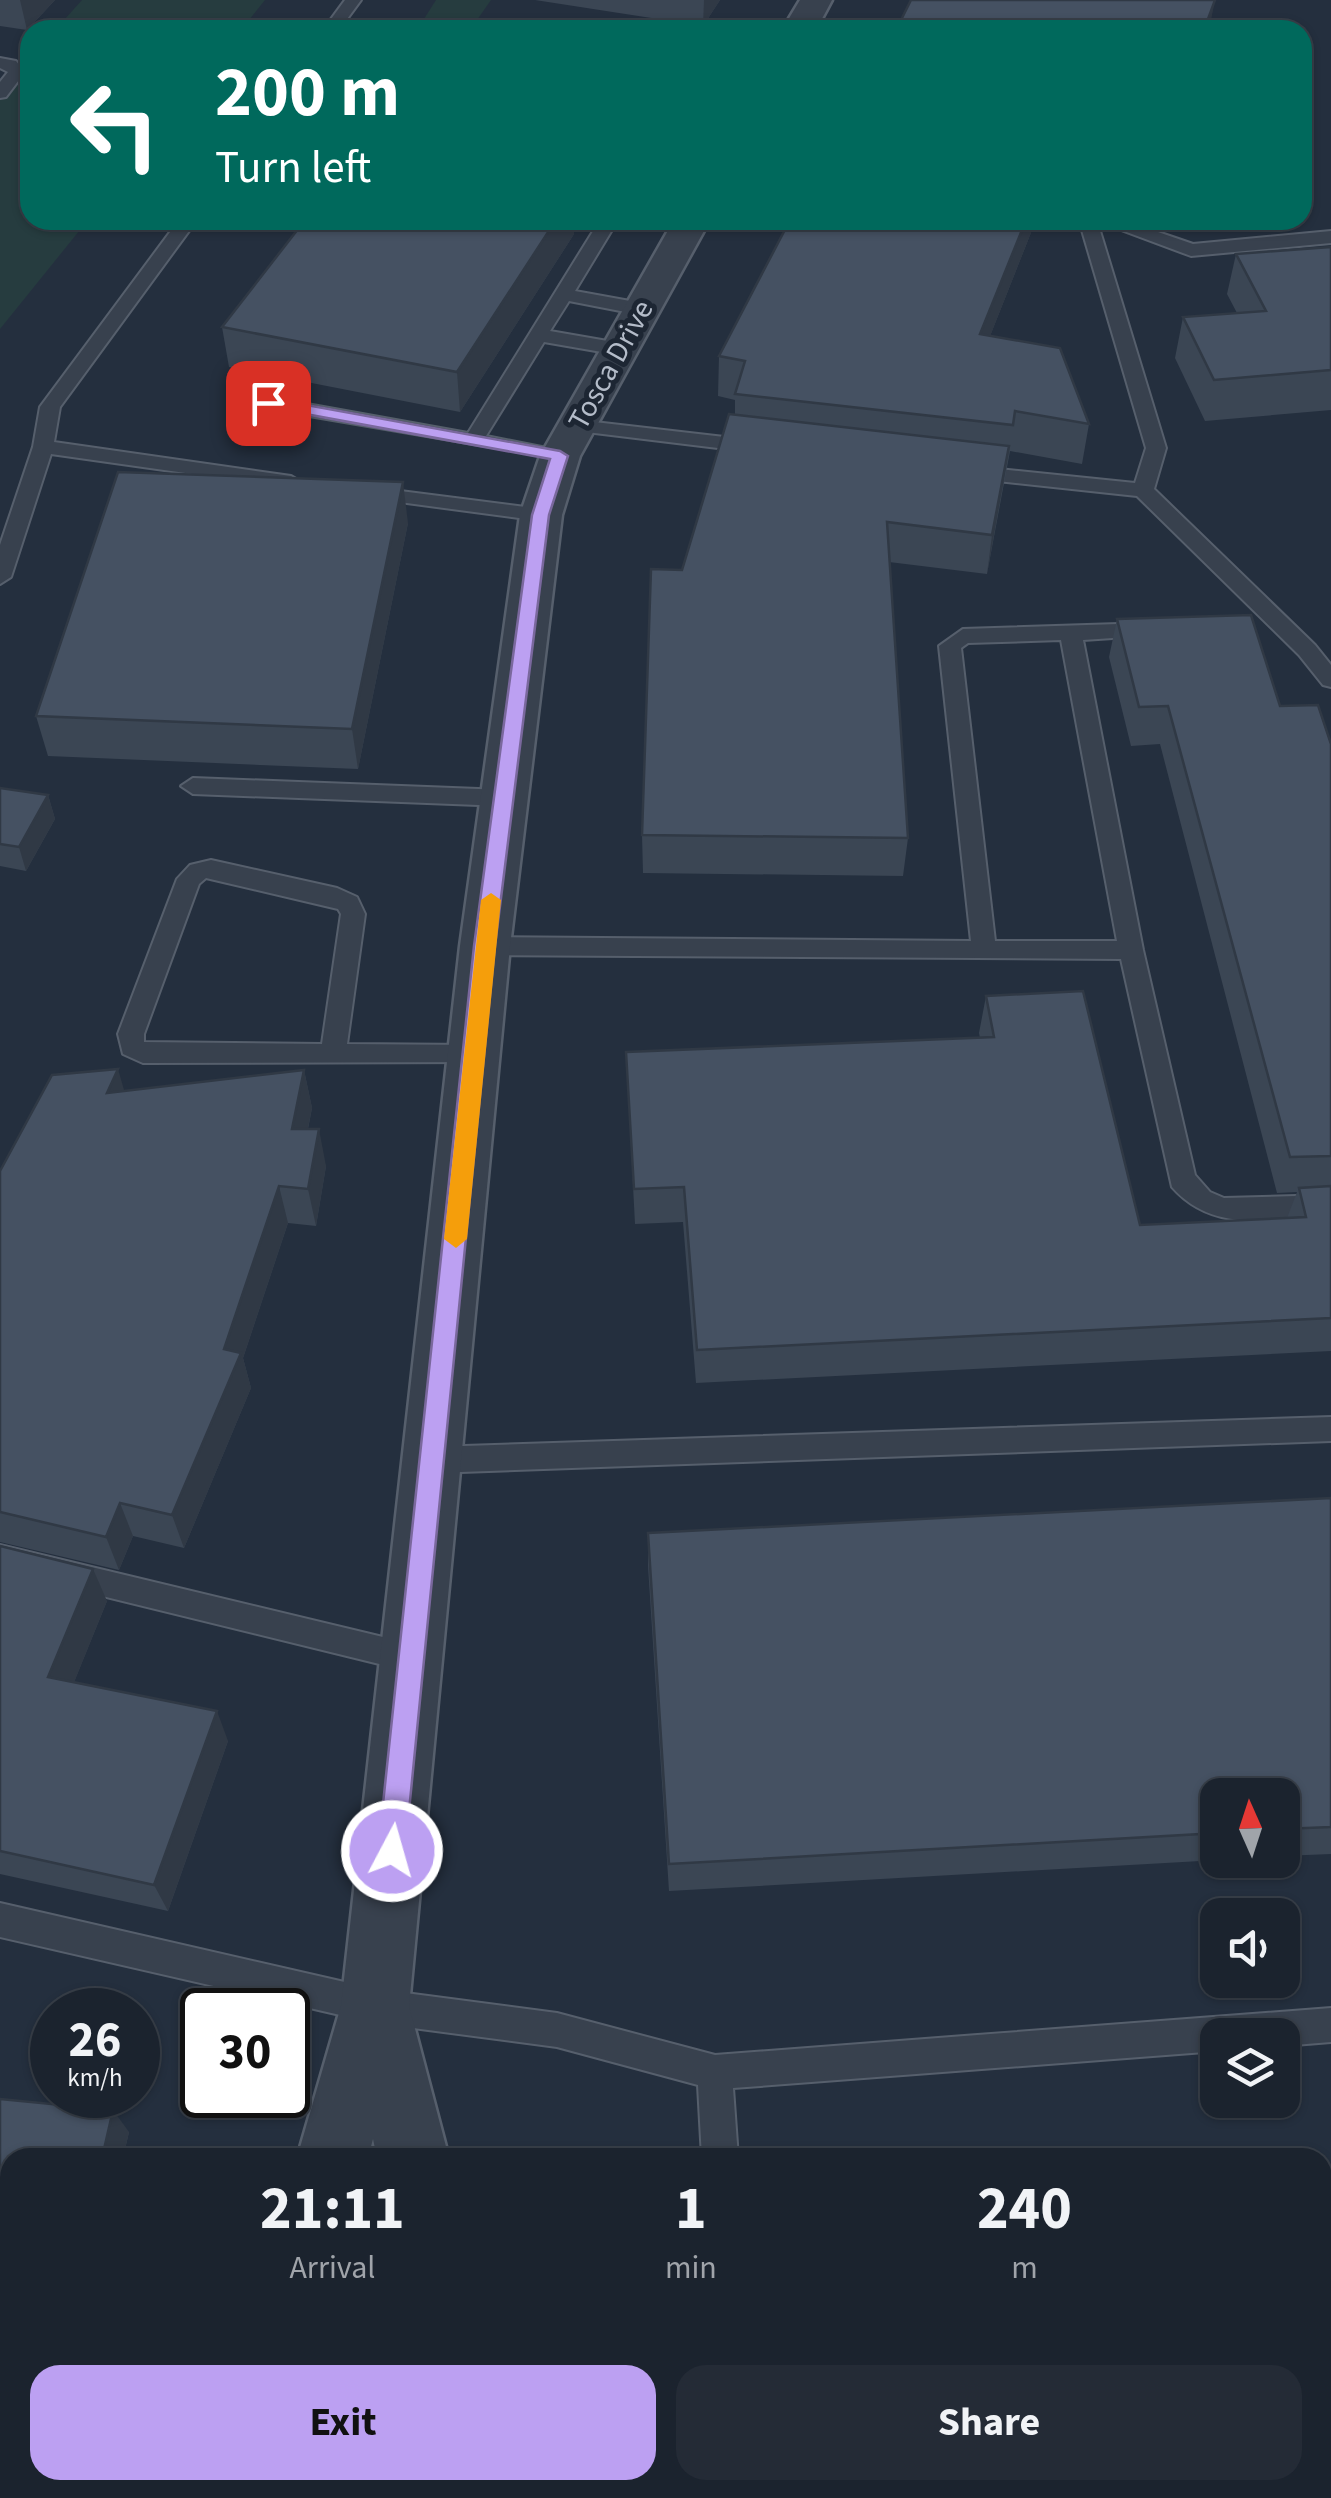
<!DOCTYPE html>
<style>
body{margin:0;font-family:"Source Sans 3",sans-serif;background:#242b36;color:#f1f3f6;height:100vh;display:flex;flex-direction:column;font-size:38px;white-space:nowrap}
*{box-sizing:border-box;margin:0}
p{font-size:32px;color:#a0a4aa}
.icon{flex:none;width:55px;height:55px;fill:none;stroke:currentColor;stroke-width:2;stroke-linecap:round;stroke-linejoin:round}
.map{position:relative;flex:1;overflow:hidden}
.side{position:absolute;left:0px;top:2148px;width:1332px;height:352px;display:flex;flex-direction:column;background:#1b232e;border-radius:30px 30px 0 0;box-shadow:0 2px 8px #0004,0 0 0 2px #39404a}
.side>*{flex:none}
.hud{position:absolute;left:20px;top:20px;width:1292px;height:210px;border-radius:30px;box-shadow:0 2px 8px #0004,0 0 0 2px #39404a;background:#00695c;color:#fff;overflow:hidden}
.needle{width:65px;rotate:357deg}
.fabs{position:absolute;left:1200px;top:1778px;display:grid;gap:20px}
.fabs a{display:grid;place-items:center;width:100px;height:100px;border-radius:20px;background:#1b232e;box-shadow:0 2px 8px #0004,0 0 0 2px #39404a;font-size:50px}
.speed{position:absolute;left:30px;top:1988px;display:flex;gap:20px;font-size:50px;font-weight:700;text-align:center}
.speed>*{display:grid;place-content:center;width:130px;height:130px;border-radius:50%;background:#1b232e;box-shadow:0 2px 8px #0004,0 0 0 2px #39404a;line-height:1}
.speed small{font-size:25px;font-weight:400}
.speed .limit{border:5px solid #111;border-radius:15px;background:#fff;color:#111}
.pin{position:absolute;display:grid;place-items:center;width:85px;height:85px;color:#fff;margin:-42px;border-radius:20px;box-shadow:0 5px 15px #0006}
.me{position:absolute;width:110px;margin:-55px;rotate:6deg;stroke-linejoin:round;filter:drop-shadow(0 0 8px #0008)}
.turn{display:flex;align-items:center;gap:35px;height:210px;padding:0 30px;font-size:45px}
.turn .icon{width:130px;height:130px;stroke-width:2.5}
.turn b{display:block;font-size:70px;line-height:85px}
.eta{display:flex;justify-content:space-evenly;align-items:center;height:170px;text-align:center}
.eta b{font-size:60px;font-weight:700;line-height:70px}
.action{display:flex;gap:20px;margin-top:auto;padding:20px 30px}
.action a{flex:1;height:115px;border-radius:30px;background:#bca0f2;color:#111;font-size:40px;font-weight:700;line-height:115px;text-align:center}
.action a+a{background:#242b36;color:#f1f3f6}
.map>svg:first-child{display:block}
</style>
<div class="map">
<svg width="1331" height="2498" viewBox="0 0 1331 2498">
<rect width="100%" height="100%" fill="#242f3e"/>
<g fill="#263c3f">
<path d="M82,0H265L241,30H55Z"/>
<path d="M436,0H491L470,30H417Z"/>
<path d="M30,57V220H88L0,329V90Z"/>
</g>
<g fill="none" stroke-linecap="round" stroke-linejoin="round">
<g stroke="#565f6c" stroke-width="4">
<g id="service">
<path d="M345,0H361L339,30H323Z"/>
<path d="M0,58L16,61L25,72L6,97L0,98V82L8,72L0,68Z"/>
<path d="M179,220H197L60,407L54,442L291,476L301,482L291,488L51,454L11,577L0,584V545L33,447L40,407Z"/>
<path d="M600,220H618L575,291L641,303L651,309L641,315L569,301L550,331L619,343L629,349L619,355L544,342L486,436L567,452V460L268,409L258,403L268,397L468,433Z"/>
<path d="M1079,220H1123L1193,244L1331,231V243L1191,256L1097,221L1166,448L1154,489L1315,645L1331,665V687L1323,685L1299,655L1137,496L970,478L960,472L970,466L1135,483L1146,448Z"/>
<path d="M577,420L759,441L769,447L759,453L570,430V422Z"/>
<path d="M369,487L541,509L551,515L541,521L362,497L359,493L362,489Z"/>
<path d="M1150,623L1158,625L1161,630L1158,635L1083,640L1143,950L1195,1175L1210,1192L1224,1198L1331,1195V1217C1272,1218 1214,1235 1172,1187L1121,959L485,955L476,952L473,946L476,940L485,937L971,941L939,646L963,629ZM1061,640L1117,941H995L961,648L968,643Z"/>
<path d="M193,778L504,790L516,798L504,806L193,794L181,786Z"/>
<path d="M211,860L337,888L357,897L365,914L347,1044L474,1045L483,1048L487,1055L483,1062L143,1063L123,1054L118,1034L177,879L190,865ZM206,878L338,909L341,914L322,1044L144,1042V1034L199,884Z"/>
<path d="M1331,1417V1441L433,1473L423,1469L418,1460L423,1451L433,1447Z"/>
<path d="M0,1545L412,1644L423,1648L428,1658L423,1668L412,1672L0,1571Z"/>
<path d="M0,1903L375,1989L557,2013L715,2055L1331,2008V2042L1282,2046V2035H1218V2051L733,2088L738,2158H702L698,2085L557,2047L375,2023L0,1937Z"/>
<path d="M1331,2333V2371L1322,2373V2335Z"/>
</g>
</g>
<g stroke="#565f6c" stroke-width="5">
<g id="minor">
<path d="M800,0H832L816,30H782Z"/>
<path d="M674,220H710L580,456L562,515L510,946L409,2006L449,2158H377L373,2139L368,2158H297L341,2006L460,946L520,515L540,456Z"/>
<path d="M235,2490H313L311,2498H233Z"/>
<path d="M376,2490H454L453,2498H375Z"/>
</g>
</g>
<use href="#service" fill="#38414e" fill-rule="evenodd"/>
<use href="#minor" fill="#38414e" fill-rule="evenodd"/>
</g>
<g fill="#3b4654">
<path d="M0,0H55L27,30L0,26Z"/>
<path d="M535,0H720L703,26Z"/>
<path d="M790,220H1036L990,336L1089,424L1082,464L1010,451L987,574L889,562L908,838L903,876L643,873L642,835L682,570L735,415V400L718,396L719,356Z"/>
<path d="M574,234L460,412L229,367L222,327Z"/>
<path d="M1331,247V410L1205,421L1175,358L1183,317L1237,313L1227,294L1236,254Z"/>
<path d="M408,523L358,769L48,756L36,716Z"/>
<path d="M1117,619L1280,706L1331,744V1351L696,1383L683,1222L635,1224L626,1052L980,1038L979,1033L986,996L1140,1225L1287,1218L1297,1192L1277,1193L1160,744L1131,746L1109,657Z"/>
<path d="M0,788L48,795L55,819L26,871L0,866Z"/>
<path d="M304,1070L312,1108L308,1129L326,1166L316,1226L288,1223L243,1358L251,1388L184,1548L133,1536L119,1570L0,1542V1171L124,1091Z"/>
<path d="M1331,1498V1854L1282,1856V1795H1218V1860L669,1891L648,1566V1533Z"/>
<path d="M0,1546L107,1601L74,1682L228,1741L168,1911L0,1874Z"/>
<path d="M0,2099L129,2132L123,2158H10V2344L0,2343Z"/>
</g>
<g fill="#303945">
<path d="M20,0H55L27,30Z"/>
<path d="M704,0H720L703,26Z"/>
<path d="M1215,0L1209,30H1204Z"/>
<path d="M556,220H574V234L460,412L457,372Z"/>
<path d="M1026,220H1036L975,374L980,334Z"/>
<path d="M1009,446L1003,484L987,574L992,535Z"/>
<path d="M403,482L408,523L358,769L352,729Z"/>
<path d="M48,795L55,819L26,871L19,847Z"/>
<path d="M118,1069L129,1107L107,1093Z"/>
<path d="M304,1070L312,1108L300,1167L292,1129Z"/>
<path d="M319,1129L326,1166L316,1226L308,1189Z"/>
<path d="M279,1186L288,1223L243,1358L251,1388L184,1548L172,1515L224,1349Z"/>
<path d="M120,1503L133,1536L119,1570L106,1537Z"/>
<path d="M93,1569L107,1601L64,1707L48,1677Z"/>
<path d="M217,1711L228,1741L168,1911L154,1885Z"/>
<path d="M113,2110L129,2132L123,2158H102Z"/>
</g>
<g fill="#455162" stroke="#303945" stroke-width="2.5">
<path d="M911,0H1215L1204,30H896Z"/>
<path d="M305,220H556L457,372L222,327Z"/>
<path d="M790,220H1026L980,334L1060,348L1089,424L1015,411L1013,425L735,394L745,361L719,356Z"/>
<path d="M1331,247V370L1214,380L1183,317L1266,311L1236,254Z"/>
<path d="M729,414L1009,446L992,535L887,522L908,838L642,835L651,569L682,570Z"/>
<path d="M118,472L403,482L352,729L36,716Z"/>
<path d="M1251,615L1280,706L1318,705L1331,744V1156L1290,1157L1168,706L1139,707L1117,619Z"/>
<path d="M0,788L48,795L19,847L0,844Z"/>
<path d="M1083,991L1140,1225L1306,1217L1299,1188L1331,1186V1318L697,1350L684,1187L634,1189L626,1052L994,1037L986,996Z"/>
<path d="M118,1069L107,1093L304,1070L292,1129H319L308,1189L279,1186L224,1349L241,1353L172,1515L120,1503L106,1537L0,1512V1171L52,1075Z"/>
<path d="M1331,1498V1827L1282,1829V1795H1218V1833L669,1864L648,1533Z"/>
<path d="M0,1546L93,1569L48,1677L217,1711L154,1885L0,1851Z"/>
<path d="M0,2099L113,2110L102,2158H10V2329L0,2328Z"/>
<path d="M1331,2472V2498H1208L1245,2490H1322V2473Z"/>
</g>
<path fill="#bca0f2" stroke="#7a689d" stroke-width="2.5" d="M268,398L560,451L568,456L549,515L495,946L405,1851L401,1860L392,1864L382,1860L378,1851L474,946L532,515L550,459L262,406L260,403Z"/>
<path fill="#f59e0b" d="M491,893L501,900L467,1239L456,1248L444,1239L481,900Z"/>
<g text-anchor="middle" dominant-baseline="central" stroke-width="10" stroke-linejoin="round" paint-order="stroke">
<g font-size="30" fill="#b4bcc9" stroke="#1d2633">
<text transform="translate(611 365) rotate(-61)">Tosca Drive</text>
</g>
</g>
</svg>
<div class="fabs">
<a><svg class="needle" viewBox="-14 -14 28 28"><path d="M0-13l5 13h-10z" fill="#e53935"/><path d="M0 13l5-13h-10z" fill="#a0a4aa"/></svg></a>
<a><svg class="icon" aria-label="sound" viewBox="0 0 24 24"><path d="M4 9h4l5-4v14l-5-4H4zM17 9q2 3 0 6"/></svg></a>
<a><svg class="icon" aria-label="layers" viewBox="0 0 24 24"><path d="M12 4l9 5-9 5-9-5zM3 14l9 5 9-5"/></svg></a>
</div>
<div class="speed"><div>26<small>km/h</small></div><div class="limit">30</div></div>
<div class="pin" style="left:268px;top:403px;background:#d93025"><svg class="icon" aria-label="arrive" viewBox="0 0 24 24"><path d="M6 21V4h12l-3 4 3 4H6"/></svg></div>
<svg class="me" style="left:392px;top:1851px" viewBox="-20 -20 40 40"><circle r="17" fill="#bca0f2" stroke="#fff" stroke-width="3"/><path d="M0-11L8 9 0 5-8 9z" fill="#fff"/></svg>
<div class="hud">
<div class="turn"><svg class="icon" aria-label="left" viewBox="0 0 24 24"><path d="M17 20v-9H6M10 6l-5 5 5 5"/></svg><div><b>200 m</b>Turn left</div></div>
</div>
<section class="side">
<div class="eta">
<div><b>21:11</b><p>Arrival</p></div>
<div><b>1</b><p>min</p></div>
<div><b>240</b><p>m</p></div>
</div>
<div class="action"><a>Exit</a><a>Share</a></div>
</section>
</div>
